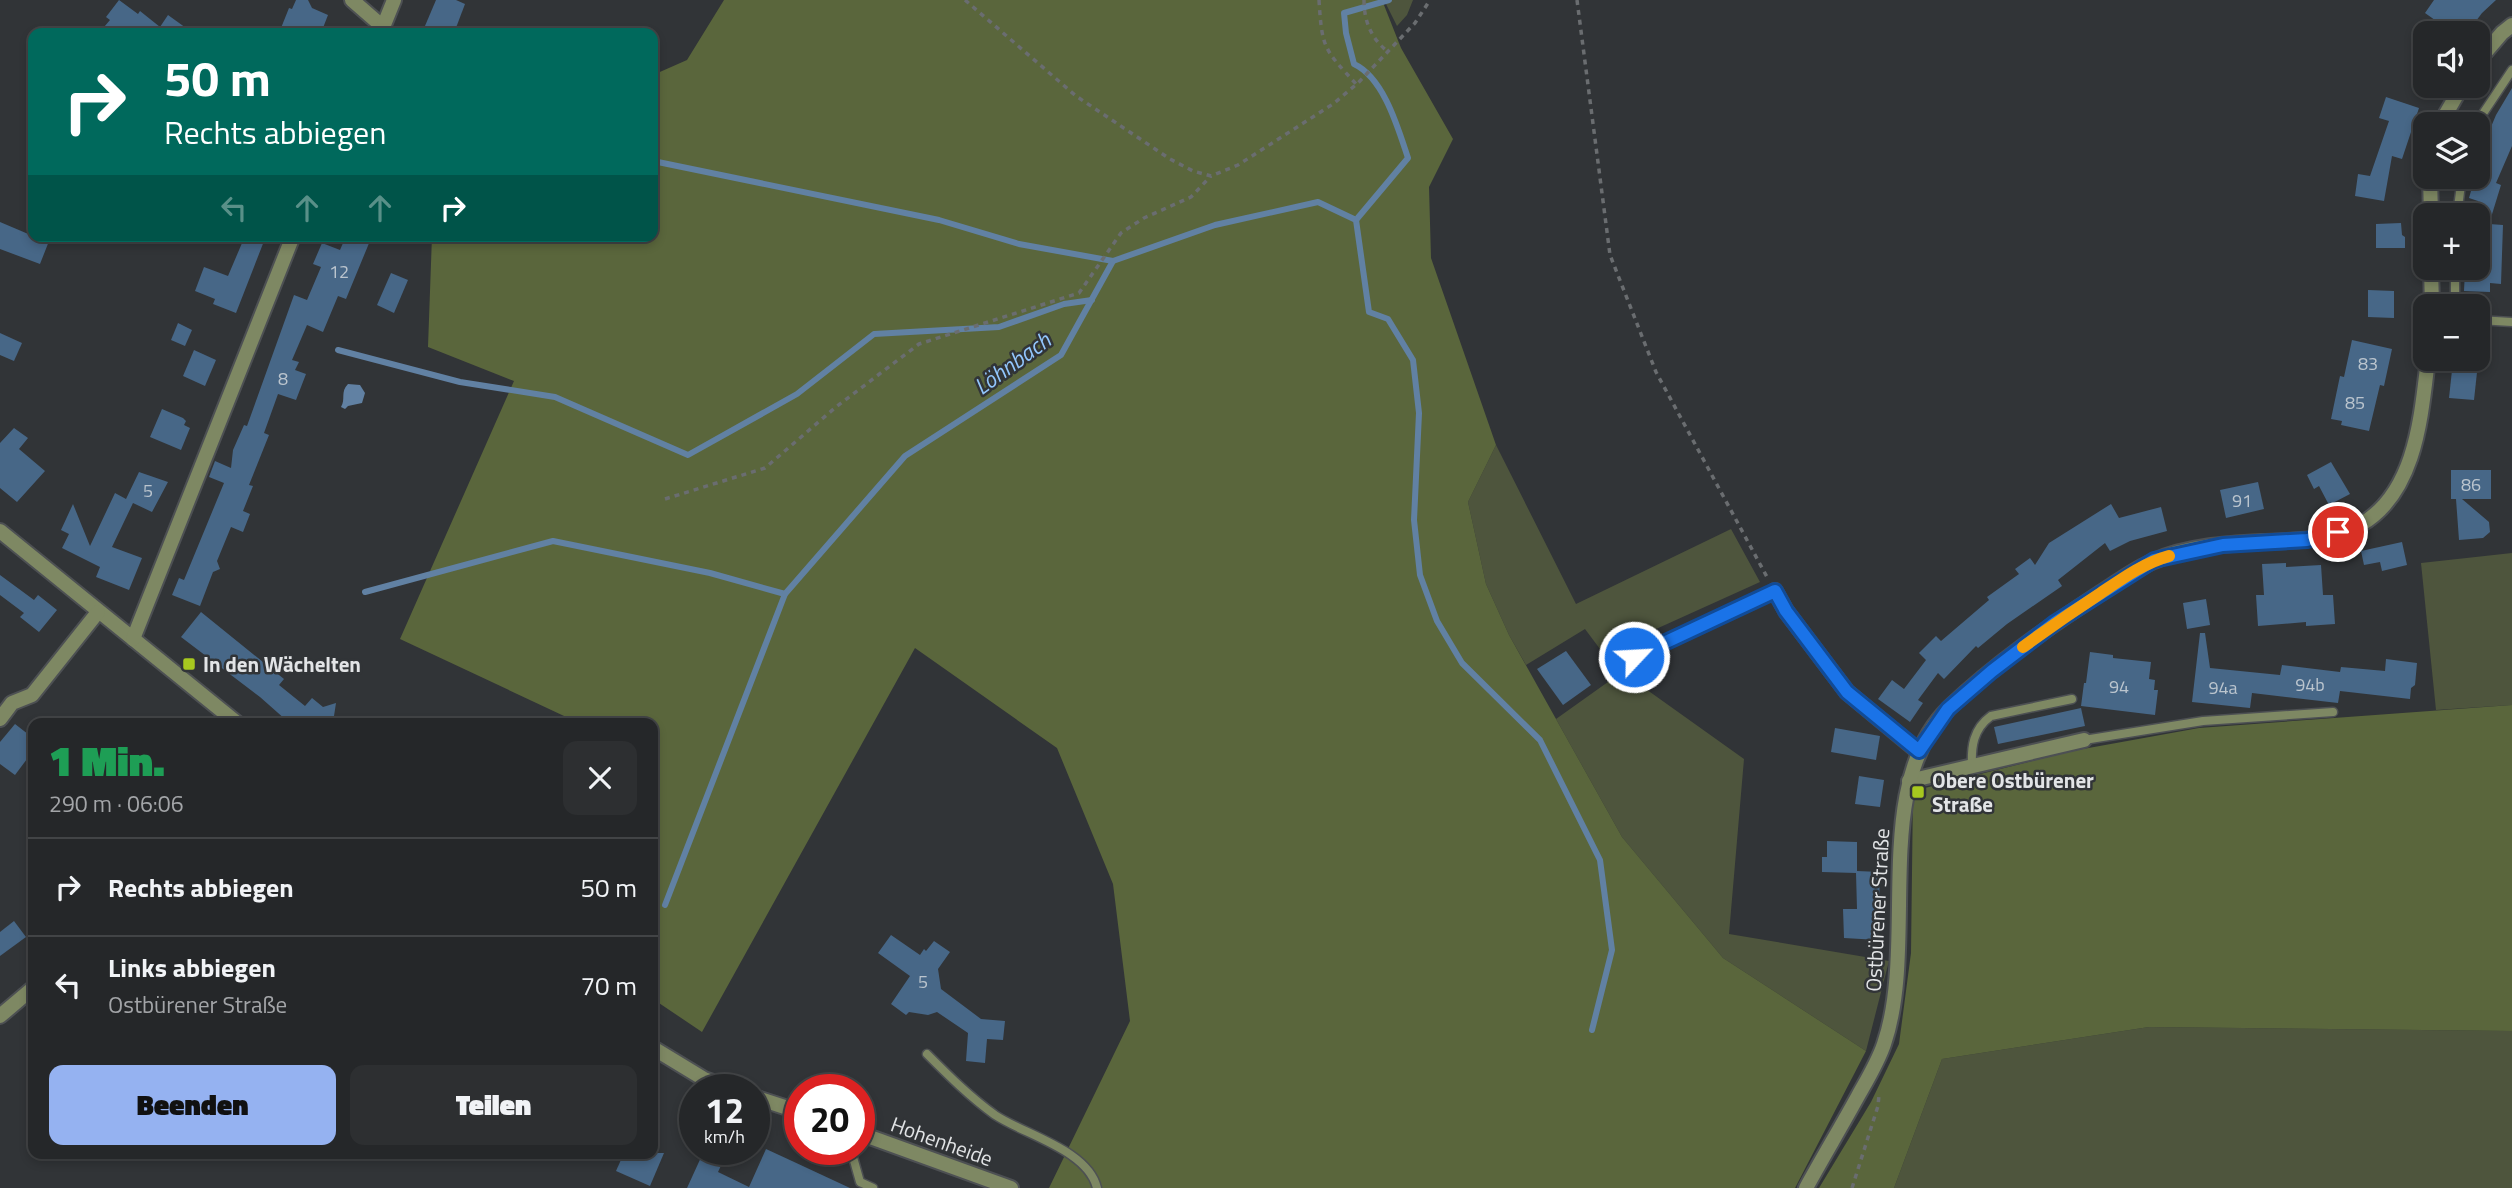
<!DOCTYPE html>
<html lang="de">
<meta charset="utf-8">
<style>
body{margin:0;font-family:"Titillium Web",sans-serif;background:#2d2f31;color:#f1f3f6;height:100vh;display:flex;flex-direction:column;font-size:26px;white-space:nowrap}
*{box-sizing:border-box;margin:0}
p{font-size:23px;color:#a3a5a8}
.icon{flex:none;width:38px;height:38px;fill:none;stroke:currentColor;stroke-width:2;stroke-linecap:round;stroke-linejoin:round}
.map{position:relative;flex:1;overflow:hidden}
.side{position:absolute;left:28px;top:718px;width:630px;height:441px;display:flex;flex-direction:column;background:#252729;border-radius:14px;box-shadow:0 4px 10px #0003,0 0 0 2px #424446}
.side>*{flex:none}
.top-card{position:absolute;left:28px;top:28px;width:630px;height:214px;border-radius:14px;box-shadow:0 4px 10px #0003,0 0 0 2px #424446;background:#00695c;color:#fff;overflow:hidden}
.tools{position:absolute;left:2413px;top:21px;display:grid;gap:14px}
.tools a{display:grid;place-items:center;width:77px;height:77px;border-radius:14px;background:#252729;box-shadow:0 4px 10px #0003,0 0 0 2px #424446;font-size:35px}
.speed{position:absolute;left:679px;top:1074px;display:flex;gap:14px;font-size:35px;font-weight:700;text-align:center}
.speed>*{display:grid;place-content:center;width:91px;height:91px;border-radius:50%;background:#252729;box-shadow:0 4px 10px #0003,0 0 0 2px #424446;line-height:1}
.speed small{font-size:18px;font-weight:400}
.speed .limit{border:10px solid #d22;background:#fff;color:#111}
.pin{position:absolute;display:grid;place-items:center;width:60px;height:60px;color:#fff;margin:-30px;border:4px solid #fff;border-radius:50%;box-shadow:0 2px 7px #0007}
.me{position:absolute;width:77px;margin:-38px;rotate:65deg;stroke-linejoin:round;filter:drop-shadow(0 0 5px #0008)}
.turn{display:flex;align-items:center;gap:24px;height:147px;padding:0 21px;font-size:32px}
.turn .icon{width:91px;height:91px;stroke-width:2.5}
.turn b{display:block;font-size:49px;line-height:60px}
.lanes{display:flex;align-items:center;height:66px;padding:0 21px;background:#0003;justify-content:center;gap:35px;direction:ltr}
.lanes .off{opacity:.35}
.round{display:grid;place-items:center;flex:none;width:74px;height:74px;border-radius:14px;background:#2d2f31}
.summary{display:flex;align-items:center;justify-content:space-between;height:119px;padding:0 21px}
h1{font-size:42px;font-weight:800;line-height:52px;color:#1e9e55}
.primary-button{display:flex;gap:14px;margin-top:auto;padding:14px 21px}
.primary-button a{flex:1;height:80px;border-radius:14px;background:#95b2f1;color:#111;font-size:28px;font-weight:800;line-height:80px;text-align:center}
.primary-button a+a{background:#2d2f31;color:#f1f3f6}
ul{padding:0;list-style:none}
li{display:flex;align-items:center;gap:21px;height:98px;padding:0 21px;border-top:2px solid #424446}
li div{flex:1}
li b{display:block;font-size:26px}
li em{font-style:normal}
.map>svg:first-child{display:block}
</style>
<div class="map">
<svg width="2512" height="1188" viewBox="0 0 2512 1188">
<rect width="100%" height="100%" fill="#313437"/>
<g fill="#4e553d">
<path d="M1384,0H1413L1407,15L1397,26Z"/>
<path d="M1496,445L1576,604L1731,529L1760,582L1603,653L1585,629L1526,665L1509,635L1486,584L1468,502Z"/>
<path d="M2512,553V705L2436,710L2421,563Z"/>
<path d="M1622,672L1744,759L1729,934L1889,961L1866,1051L1723,958L1622,837L1556,719Z"/>
<path d="M2149,1027L2512,1031V1188H1894L1942,1059Z"/>
</g>
<g fill="#5a663c">
<path d="M724,0H1382L1401,48L1453,139L1429,187L1431,258L1496,445L1468,502L1486,584L1509,635L1622,837L1723,958L1866,1051L1795,1188H1049L1130,1021L1113,884L1057,748L915,648L702,1032L653,999V723H579L400,639L514,381L428,347L432,236H653V75L687,60Z"/>
<path d="M2512,705V1031L2149,1027L1942,1059L1894,1188H1819L1871,1102L1899,1044L1911,953L1913,791L2072,751L2199,728Z"/>
</g>
<path fill="#6181a3" d="M348,384L360,385L365,393L362,403L348,406L345,409L341,407C346,399 340,392 348,384Z"/>
<g fill="none" stroke-linecap="round" stroke-linejoin="round">
<g stroke="#6181a3" stroke-width="6">
<path d="M653,161L939,220L1019,244L1113,261"/>
<path d="M1356,220L1369,312L1388,319L1413,360L1419,413L1414,520L1420,575L1437,621L1462,663L1540,740L1600,860L1612,950L1592,1030"/>
<path d="M338,350L460,382L555,397L688,455L797,394L874,334L999,327L1064,304L1092,300"/>
<path d="M365,592L553,541L710,573L785,594"/>
<path d="M665,905L785,594L905,456L1061,355L1113,261L1215,225L1318,202L1356,220L1408,158C1398,128 1384,78 1354,64L1346,33L1344,13L1389,0"/>
</g>
</g>
<g fill="#476787">
<path d="M119,0L138,14L140,11L160,27L168,15L193,33H99L110,20L106,17Z"/>
<path d="M296,0H308L312,8L328,15L321,33H279L289,8L292,9Z"/>
<path d="M436,0H456L465,4L454,33H422Z"/>
<path d="M2434,0H2496L2482,13L2467,33H2438L2442,25L2425,13Z"/>
<path d="M2512,88V146L2496,183L2501,185L2489,224L2503,225L2501,284L2490,283V292L2464,291L2465,270L2478,271V201L2469,198L2475,177H2478L2480,153L2496,115Z"/>
<path d="M2386,97L2419,108L2402,159L2392,156L2384,201L2355,196L2358,174L2370,176L2389,121L2379,118Z"/>
<path d="M0,222L33,236H51L40,264L0,249Z"/>
<path d="M2401,223L2402,235L2405,237V248H2376V224Z"/>
<path d="M245,236H266L236,313L213,304L215,299L195,291L204,267L228,276Z"/>
<path d="M346,236H372L346,299L338,296L323,332L307,325L292,360L299,362L295,370L306,374L296,400L278,394L264,433L269,435L249,485L253,486L243,511L250,514L243,532L231,527L217,561L220,569L213,572L200,606L172,595L179,578L184,580L224,483L209,477L215,461L231,468L233,450L244,425L247,426L294,295L307,300L321,267L313,264L322,243L340,250Z"/>
<path d="M391,273L408,280L394,313L377,305Z"/>
<path d="M2368,290L2394,291V318L2368,317Z"/>
<path d="M178,323L192,330L185,346L171,340Z"/>
<path d="M0,333L22,343L14,361L0,355Z"/>
<path d="M2352,340L2392,349L2384,386L2380,385L2369,431L2341,425L2342,421L2331,419L2340,376L2344,377Z"/>
<path d="M194,350L216,360L205,386L183,376Z"/>
<path d="M2453,361L2478,363L2474,400L2449,398Z"/>
<path d="M162,409L183,418L186,421L184,425L190,428L181,450L150,437Z"/>
<path d="M14,428L28,438L19,449L45,471L17,502L0,488V443Z"/>
<path d="M2331,462L2350,494L2329,505L2319,486L2314,489L2307,475Z"/>
<path d="M2451,470H2491V499H2462L2489,522L2490,532L2483,538L2459,540L2456,499H2451Z"/>
<path d="M139,472L168,482L152,512L133,503L112,547L142,558L129,590L96,577L100,567L62,548L69,534L61,530L73,504L90,546L115,493L126,499Z"/>
<path d="M2258,482L2264,509L2226,518L2220,490Z"/>
<path d="M2111,504L2119,518L2161,507L2167,531L2130,541L2110,551L2105,543L2058,580L2062,586L2007,624L1978,648L1976,646L1944,679L1938,673L1918,700L1923,703L1910,722L1878,699L1892,680L1904,689L1926,660L1919,653L1936,636L1941,641L1989,600L1987,597L2019,574L2015,569L2030,558L2035,565L2049,543Z"/>
<path d="M2402,542L2407,565L2382,571L2380,562L2364,565L2361,551Z"/>
<path d="M2286,563V567L2321,565L2323,595H2333L2335,624L2306,626V622L2258,626L2256,595H2264L2262,564Z"/>
<path d="M0,575L34,600L38,595L57,610L39,632L20,617L24,613L0,595Z"/>
<path d="M2206,599L2210,625L2187,629L2183,603Z"/>
<path d="M201,612L284,679L279,685L305,706L312,698L323,707L336,703L334,716L343,723H286V720L260,697L181,637Z"/>
<path d="M2200,633H2205L2210,668L2280,675L2282,665L2340,672L2341,667L2385,671L2386,659L2417,663L2415,685L2411,688L2410,699L2340,691L2338,703L2252,693L2250,708L2192,702Z"/>
<path d="M1566,651L1591,685L1563,705L1537,669Z"/>
<path d="M2090,652L2113,655V658L2151,662L2149,679L2155,680L2154,690H2158L2155,715L2081,706L2084,683H2086Z"/>
<path d="M2081,708L2085,726L1998,744L1994,727Z"/>
<path d="M15,724L33,738V751L15,775L0,764V742Z"/>
<path d="M1835,728L1880,736L1876,760L1831,752Z"/>
<path d="M1859,776L1884,780L1880,807L1855,804Z"/>
<path d="M1827,841L1857,842V871L1880,872L1878,940L1844,938L1843,909H1857L1856,873L1822,872V857H1827Z"/>
<path d="M14,921L26,937L0,956V932Z"/>
<path d="M891,935L920,955L924,949L926,951L934,941L950,952L938,969L941,989L981,1019L1005,1021L1003,1040L987,1039L985,1063L966,1061L968,1033L937,1012L928,1015L909,1012L906,1015L891,1004L910,976L878,953Z"/>
<path d="M766,1149L792,1161L850,1188H687L703,1153H727L718,1172L749,1187Z"/>
<path d="M624,1153H664L650,1186L616,1171Z"/>
</g>
<g fill="none" stroke-linecap="round" stroke-linejoin="round">
<g stroke="#4d5053" stroke-width="11">
<g id="service">
<path d="M2476,124L2512,70"/>
<path d="M2457,215L2462,177"/>
<path d="M2455,306V268"/>
<path d="M2478,320L2512,322"/>
<path d="M1634,657L1775,591"/>
<path d="M2084,740L2203,721L2333,712"/>
<path d="M1972,767C1971,747 1973,729 1991,716L2072,699"/>
<path d="M927,1054C948,1075 970,1097 995,1115C1025,1135 1088,1150 1097,1188"/>
<path d="M851,1150L860,1182L873,1188"/>
</g>
</g>
<g stroke="#4d5053" stroke-width="18">
<g id="minor">
<path d="M352,0L383,27"/>
<path d="M381,32L394,0"/>
<path d="M2478,61L2502,33L2512,25"/>
<path d="M2440,124L2462,86"/>
<path d="M2430,177L2431,215"/>
<path d="M2431,268L2432,306"/>
<path d="M0,531L237,723"/>
<path d="M1775,591L1786,611L1847,692L1918,751"/>
<path d="M133,639L293,236"/>
<path d="M0,719L12,703L32,695L98,612"/>
<path d="M1909,781L2084,740"/>
<path d="M0,1016L33,988"/>
<path d="M653,1048L704,1079L736,1090"/>
<path d="M754,1097L800,1112"/>
<path d="M859,1133L1011,1188"/>
<path d="M1806,1188C1823,1157 1841,1127 1858,1096C1867,1080 1878,1062 1884,1044C1919,942 1869,785 1950,707C1995,664 2047,628 2099,594C2117,583 2134,569 2154,561C2187,546 2227,544 2263,542C2293,541 2333,540 2360,525C2416,493 2421,417 2428,359"/>
</g>
</g>
<g stroke="#6a6d70" stroke-width="3.5" stroke-dasharray="5 5" stroke-linecap="butt">
<path d="M965,0L1076,96L1170,159L1193,171L1211,176L1238,165L1333,104L1358,83L1415,23L1430,0"/>
<path d="M1319,0C1322,49 1324,49 1357,85"/>
<path d="M1364,0C1364,21 1371,38 1387,51"/>
<path d="M1577,0L1610,255L1656,372L1767,577"/>
<path d="M665,499L765,468L836,407L919,344L1079,293L1121,233L1144,218L1191,197L1211,176"/>
<path d="M1852,1188L1878,1106L1879,1095"/>
</g>
<use href="#service" stroke="#7e8863" stroke-width="8"/>
<use href="#minor" stroke="#7e8863" stroke-width="14"/>
</g>
<g fill="none" stroke-linecap="round" stroke-linejoin="round">
<g stroke="#114b97" stroke-width="18">
<path id="route" d="M1634,657L1775,591L1786,611L1847,692L1919,751L1948,709L1992,671L2056,622L2154,560L2223,545L2307,540L2338,532"/>
</g>
<use href="#route" stroke="#1a73e8" stroke-width="12"/>
<path stroke="#f59e0b" stroke-width="12" d="M2023,647C2049,628 2075,610 2101,593C2123,578 2144,563 2169,556"/>
</g>
<g fill="#a7c81f" stroke="#313437" stroke-width="2.5">
<rect x="182" y="657" width="14" height="14" rx="3.5"/>
<rect x="1911" y="785" width="14" height="14" rx="3.5"/>
</g>
<g text-anchor="middle" dominant-baseline="central" stroke-width="5" stroke-linejoin="round" paint-order="stroke">
<g font-size="18" fill="#bbc5ce">
<text x="339" y="271">12</text>
<text x="2368" y="363">83</text>
<text x="283" y="378">8</text>
<text x="2355" y="402">85</text>
<text x="2471" y="484">86</text>
<text x="148" y="490">5</text>
<text x="2242" y="500">91</text>
<text x="2310" y="684">94b</text>
<text x="2119" y="686">94</text>
<text x="2223" y="687">94a</text>
<text x="923" y="981">5</text>
</g>
<g font-size="21" font-weight="bold" fill="#e2e4e6" stroke="#313437" text-anchor="start">
<text x="203" y="664">In den Wächelten</text>
<text x="1932" y="780">Obere Ostbürener<tspan x="1932" dy="24">Straße</tspan></text>
</g>
<g font-size="21" fill="#e2e4e6" stroke="#313437">
<text transform="translate(1877 910) rotate(-87)">Ostbürener Straße</text>
<text transform="translate(942 1141) rotate(20)">Hohenheide</text>
</g>
<g font-size="23" font-style="italic" fill="#92c6fc" stroke="#313437">
<text transform="translate(1012 363) rotate(-36)">Löhnbach</text>
</g>
</g>
</svg>
<div class="tools">
<a><svg class="icon" aria-label="sound" viewBox="0 0 24 24"><path d="M4 9h4l5-4v14l-5-4H4zM17 9q2 3 0 6"/></svg></a>
<a><svg class="icon" aria-label="layers" viewBox="0 0 24 24"><path d="M12 4l9 5-9 5-9-5zM3 14l9 5 9-5"/></svg></a>
<a>+</a>
<a>−</a>
</div>
<div class="speed"><div>12<small>km/h</small></div><div class="limit">20</div></div>
<div class="pin" style="left:2338px;top:532px;background:#d93025"><svg class="icon" aria-label="arrive" viewBox="0 0 24 24"><path d="M6 21V4h12l-3 4 3 4H6"/></svg></div>
<svg class="me" style="left:1634px;top:657px" viewBox="-20 -20 40 40"><circle r="17" fill="#1a73e8" stroke="#fff" stroke-width="3"/><path d="M0-11L8 9 0 5-8 9z" fill="#fff"/></svg>
<div class="top-card">
<div class="turn"><svg class="icon" aria-label="right" viewBox="0 0 24 24"><path d="M7 20v-9h11M14 6l5 5-5 5"/></svg><div><b>50 m</b>Rechts abbiegen</div></div>
<div class="lanes"><svg class="icon off" aria-label="left" viewBox="0 0 24 24"><path d="M17 20v-9H6M10 6l-5 5 5 5"/></svg><svg class="icon off" aria-label="ahead" viewBox="0 0 24 24"><path d="M12 20V5M6 11l6-6 6 6"/></svg><svg class="icon off" aria-label="ahead" viewBox="0 0 24 24"><path d="M12 20V5M6 11l6-6 6 6"/></svg><svg class="icon" aria-label="right" viewBox="0 0 24 24"><path d="M7 20v-9h11M14 6l5 5-5 5"/></svg></div>
</div>
<section class="side">
<div class="summary"><div><h1>1 Min.</h1><p>290 m · 06:06</p></div><a class="round"><svg class="icon" aria-label="close" viewBox="0 0 24 24"><path d="M6 6l12 12M18 6L6 18"/></svg></a></div>
<ul>
<li><svg class="icon" aria-label="right" viewBox="0 0 24 24"><path d="M7 20v-9h11M14 6l5 5-5 5"/></svg><div><b>Rechts abbiegen</b></div><em>50 m</em></li>
<li><svg class="icon" aria-label="left" viewBox="0 0 24 24"><path d="M17 20v-9H6M10 6l-5 5 5 5"/></svg><div><b>Links abbiegen</b><p>Ostbürener Straße</p></div><em>70 m</em></li>
</ul>
<div class="primary-button"><a>Beenden</a><a>Teilen</a></div>
</section>
</div>
